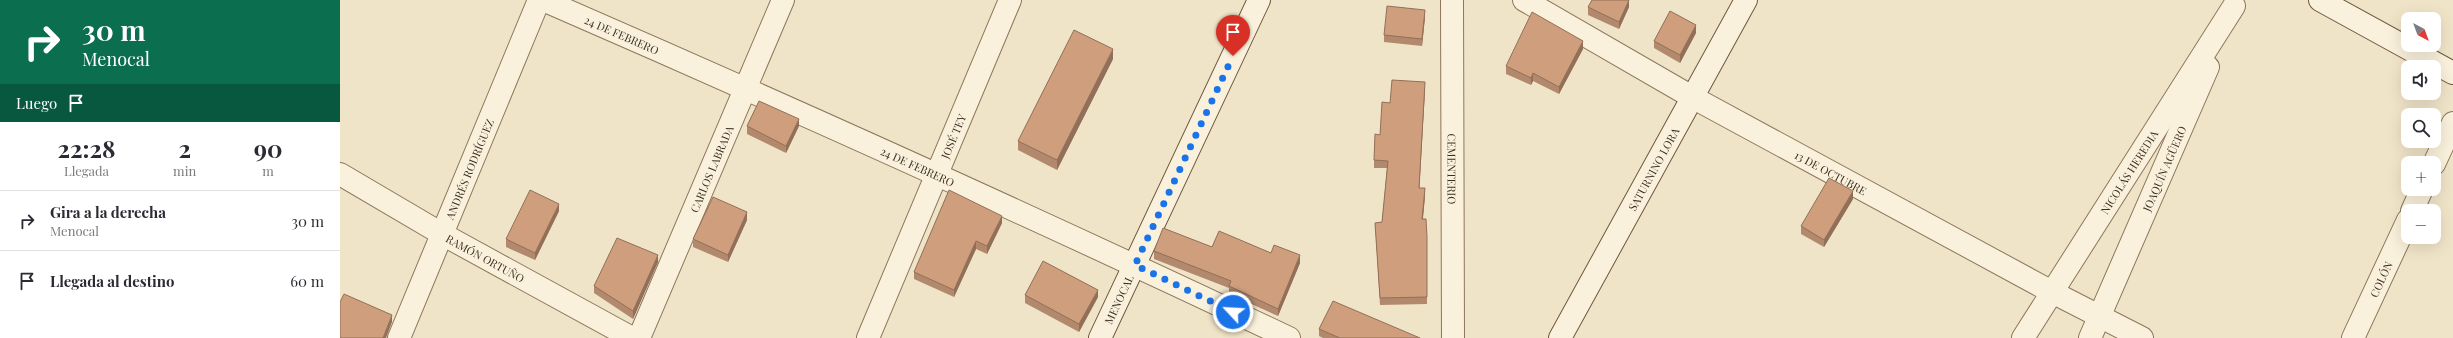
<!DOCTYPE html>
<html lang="es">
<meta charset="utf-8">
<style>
body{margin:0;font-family:"Playfair Display",serif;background:#f2f2f3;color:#2b2b33;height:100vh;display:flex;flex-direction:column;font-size:15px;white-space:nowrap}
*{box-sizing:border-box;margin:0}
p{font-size:13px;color:#7c7c81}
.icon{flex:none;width:22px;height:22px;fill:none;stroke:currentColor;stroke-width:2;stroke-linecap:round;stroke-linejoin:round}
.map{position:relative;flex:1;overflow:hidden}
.panel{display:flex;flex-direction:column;background:#fff;width:340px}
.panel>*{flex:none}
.hud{background:#0b6e4f;color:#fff;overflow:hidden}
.needle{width:26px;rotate:139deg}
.controls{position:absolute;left:2061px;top:12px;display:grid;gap:8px}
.controls a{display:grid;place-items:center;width:40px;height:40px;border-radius:8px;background:#fff;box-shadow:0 4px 16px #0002;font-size:20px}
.pin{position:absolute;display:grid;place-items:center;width:34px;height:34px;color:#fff;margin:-41px -17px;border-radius:50% 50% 50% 0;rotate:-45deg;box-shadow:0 0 4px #0007}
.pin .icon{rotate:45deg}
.me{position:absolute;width:44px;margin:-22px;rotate:295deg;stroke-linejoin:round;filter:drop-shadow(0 0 3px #0008)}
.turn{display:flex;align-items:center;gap:14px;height:84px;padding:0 16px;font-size:18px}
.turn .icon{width:52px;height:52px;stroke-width:2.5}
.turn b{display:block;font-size:28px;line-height:34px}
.then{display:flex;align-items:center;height:38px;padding:0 16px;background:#0003;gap:8px;font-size:15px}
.eta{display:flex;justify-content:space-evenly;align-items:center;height:68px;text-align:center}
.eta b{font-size:24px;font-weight:700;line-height:28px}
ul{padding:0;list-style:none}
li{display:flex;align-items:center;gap:12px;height:60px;padding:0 16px;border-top:1px solid #e1e1e2}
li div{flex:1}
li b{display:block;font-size:15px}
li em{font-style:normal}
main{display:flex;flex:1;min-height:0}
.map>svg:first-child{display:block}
</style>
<main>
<section class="panel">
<div class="hud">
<div class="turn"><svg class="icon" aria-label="right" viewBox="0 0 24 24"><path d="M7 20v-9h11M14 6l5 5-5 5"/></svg><div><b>30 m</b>Menocal</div></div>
<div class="then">Luego<svg class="icon" aria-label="arrive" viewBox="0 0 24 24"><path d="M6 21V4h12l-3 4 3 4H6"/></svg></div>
</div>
<div class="eta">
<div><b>22:28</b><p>Llegada</p></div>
<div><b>2</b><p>min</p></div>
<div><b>90</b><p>m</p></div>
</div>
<ul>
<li><svg class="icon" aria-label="right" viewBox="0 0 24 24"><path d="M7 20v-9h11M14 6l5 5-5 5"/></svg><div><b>Gira a la derecha</b><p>Menocal</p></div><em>30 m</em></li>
<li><svg class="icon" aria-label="arrive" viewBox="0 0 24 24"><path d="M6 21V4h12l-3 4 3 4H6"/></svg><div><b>Llegada al destino</b></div><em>60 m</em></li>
</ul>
</section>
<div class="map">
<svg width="2113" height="338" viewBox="0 0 2113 338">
<rect width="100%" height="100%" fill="#f0e4c8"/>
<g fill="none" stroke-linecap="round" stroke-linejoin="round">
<g stroke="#8d765c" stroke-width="24">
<g id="street">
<path id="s1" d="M203,0C454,109 702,221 949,338"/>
<path id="s2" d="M1112,0L1113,338"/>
<path id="s3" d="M1184,0L1352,97L1712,292L1802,338"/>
<path d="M2094,164L2113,123"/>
<path id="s4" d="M0,174L102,234L292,338"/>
<path d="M2072,211L2082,189"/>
<path id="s5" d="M59,338L199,0"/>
<path id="s6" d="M299,338L443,0"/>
<path id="s7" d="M528,338L670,0"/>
<path id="s8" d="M1683,338L1894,6"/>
<path id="s9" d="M1750,338L1868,67"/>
<path id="s10" d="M2013,338L2068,220"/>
</g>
</g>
<g stroke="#6f573f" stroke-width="24">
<g id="secondary">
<path d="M1980,0L2113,73"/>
<path id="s11" d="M760,338L919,0"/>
<path id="s12" d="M1220,338L1406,0"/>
</g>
</g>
<use href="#street" stroke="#faf1dc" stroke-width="22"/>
<use href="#secondary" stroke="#faf1dc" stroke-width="22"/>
</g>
<g fill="#b2896c">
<path d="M1248,7H1289L1279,29L1248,15Z"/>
<path d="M1085,17L1082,46L1044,42V35Z"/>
<path d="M1356,33L1340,63L1314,48V41Z"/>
<path d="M1243,49L1219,94L1193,81L1191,85L1166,74V66Z"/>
<path d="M773,59L717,170L678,150V141Z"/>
<path d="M1085,89L1079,188L1085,196L1083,219L1087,237V304L1040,305L1035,223L1042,222L1047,168H1034V160L1040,135L1050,103Z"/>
<path d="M407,126H459L446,153L407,134Z"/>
<path d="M1513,199L1484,247L1461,234V226Z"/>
<path d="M219,211L195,260L166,247V239Z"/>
<path d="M407,220L388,262L353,247V239Z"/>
<path d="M662,223L647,254L636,249L614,297L574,279V272Z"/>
<path d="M814,251L931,253L960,263L938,316L889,294V288L814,259Z"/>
<path d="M318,262L293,319L254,293V286Z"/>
<path d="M685,295L758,297L739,332L685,303Z"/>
<path d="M979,329L1080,338H983L979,336Z"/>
</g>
<g fill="#916f58">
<path d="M1289,0V7L1279,29V22Z"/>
<path d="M1085,10V17L1082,46V39Z"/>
<path d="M1356,25V33L1340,63V55Z"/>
<path d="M1243,41V49L1219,94V87Z"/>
<path d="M773,49V59L717,170V160Z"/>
<path d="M1193,73V81L1191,85V78Z"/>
<path d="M1085,82V89L1079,195V188Z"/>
<path d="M459,119V126L446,153V146Z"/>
<path d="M1085,188V196L1082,226V219Z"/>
<path d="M1513,191V199L1484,247V240Z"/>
<path d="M219,204V211L195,260V253Z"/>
<path d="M407,212V220L388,262V255Z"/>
<path d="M662,216V223L647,254V246Z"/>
<path d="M636,241V249L614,297V290Z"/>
<path d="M318,255V262L293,319V311Z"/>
<path d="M960,255V263L938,316V309Z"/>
<path d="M758,290V297L739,332V324Z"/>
<path d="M52,315V322L46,338H43Z"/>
</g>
<g fill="#cf9f7d" stroke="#916f58">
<path d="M1252,0H1289L1279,22L1248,7Z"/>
<path d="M1047,6L1085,10L1082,39L1044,35Z"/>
<path d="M1330,11L1356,25L1340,55L1314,41Z"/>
<path d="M1192,12L1243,41L1219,87L1193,73L1191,78L1166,66Z"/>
<path d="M734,30L773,49L717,160L678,141Z"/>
<path d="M1052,80L1085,82L1079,188H1085L1082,219H1086L1087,237V297L1040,298L1035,223L1042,222L1048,161L1034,160L1035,134L1040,135L1042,102L1050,103Z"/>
<path d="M419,101L459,119L446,146L407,126Z"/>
<path d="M1489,178L1513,191L1484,240L1461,226Z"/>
<path d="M190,190L219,204L195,253L166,239Z"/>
<path d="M609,190L662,216L647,246L636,241L614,290L574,272Z"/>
<path d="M373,197L407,212L388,255L353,239Z"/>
<path d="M823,228L872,247L879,231L931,253L934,245L960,255L938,309L889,286L891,281L814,251Z"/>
<path d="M277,238L318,255L293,311L254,286Z"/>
<path d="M703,261L758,290L739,324L685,295Z"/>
<path d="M4,294L52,315L43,338H0V302Z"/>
<path d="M993,301L1080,338H1000L979,329Z"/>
</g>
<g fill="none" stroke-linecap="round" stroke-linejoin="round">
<path stroke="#1a73e8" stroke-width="7" stroke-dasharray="0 12.6" d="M893,312L795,265L893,56"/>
</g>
<g text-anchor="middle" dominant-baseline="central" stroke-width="4" stroke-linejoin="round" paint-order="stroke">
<g font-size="11" fill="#3d2e20" stroke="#f7eed8">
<text stroke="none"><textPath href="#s1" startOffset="86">24 DE FEBRERO</textPath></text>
<text stroke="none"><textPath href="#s7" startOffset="219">JOSÉ TEY</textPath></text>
<text stroke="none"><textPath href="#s1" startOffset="410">24 DE FEBRERO</textPath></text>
<text stroke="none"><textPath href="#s5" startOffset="183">ANDRÉS RODRÍGUEZ</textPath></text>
<text stroke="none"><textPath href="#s6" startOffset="184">CARLOS LABRADA</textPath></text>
<text stroke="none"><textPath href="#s2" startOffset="169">CEMENTERIO</textPath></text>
<text stroke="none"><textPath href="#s12" startOffset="193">SATURNINO LORA</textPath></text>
<text stroke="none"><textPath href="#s9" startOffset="185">JOAQUÍN AGÜERO</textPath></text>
<text stroke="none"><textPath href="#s3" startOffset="352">13 DE OCTUBRE</textPath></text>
<text stroke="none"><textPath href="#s8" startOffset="197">NICOLÁS HEREDIA</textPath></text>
<text stroke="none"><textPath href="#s4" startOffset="168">RAMÓN ORTUÑO</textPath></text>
<text stroke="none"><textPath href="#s10" startOffset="65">COLÓN</textPath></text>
<text stroke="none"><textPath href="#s11" startOffset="43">MENOCAL</textPath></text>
</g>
</g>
</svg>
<div class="controls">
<a><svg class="needle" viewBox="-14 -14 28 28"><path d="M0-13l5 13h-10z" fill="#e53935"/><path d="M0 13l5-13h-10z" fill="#7c7c81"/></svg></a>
<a><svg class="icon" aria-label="sound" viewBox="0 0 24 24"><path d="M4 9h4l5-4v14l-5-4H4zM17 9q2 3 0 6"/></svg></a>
<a><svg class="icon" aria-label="search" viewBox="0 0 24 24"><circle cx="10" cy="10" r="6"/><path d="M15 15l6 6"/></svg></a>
<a>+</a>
<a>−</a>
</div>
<div class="pin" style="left:893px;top:56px;background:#d93025"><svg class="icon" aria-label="arrive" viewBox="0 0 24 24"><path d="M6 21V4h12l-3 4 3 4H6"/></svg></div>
<svg class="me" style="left:893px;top:312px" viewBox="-20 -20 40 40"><circle r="17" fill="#1a73e8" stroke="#fff" stroke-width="3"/><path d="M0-11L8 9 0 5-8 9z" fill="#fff"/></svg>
</div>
</main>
